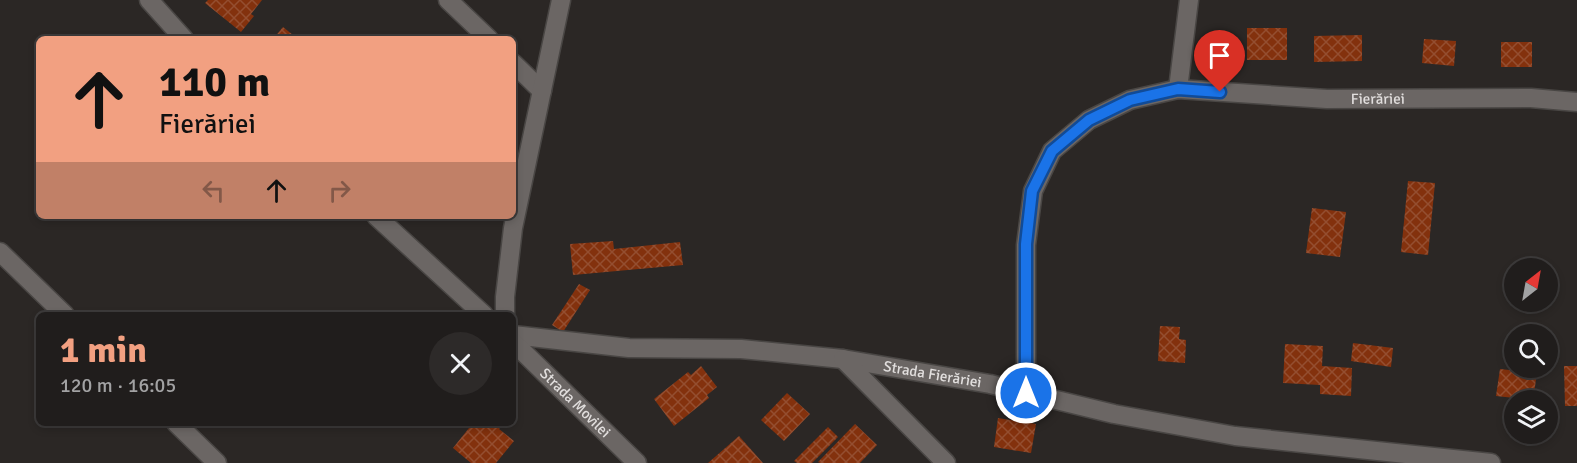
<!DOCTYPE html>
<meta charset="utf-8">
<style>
body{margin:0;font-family:Signika,sans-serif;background:#2d2a29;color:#f1f3f6;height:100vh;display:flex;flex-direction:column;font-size:22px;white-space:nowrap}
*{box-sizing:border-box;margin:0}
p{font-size:20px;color:#a2a2a3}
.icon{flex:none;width:33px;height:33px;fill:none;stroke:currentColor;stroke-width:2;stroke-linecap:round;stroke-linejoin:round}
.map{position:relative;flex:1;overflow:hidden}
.drawer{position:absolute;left:36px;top:312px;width:480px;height:114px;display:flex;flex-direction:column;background:#201d1c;border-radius:9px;box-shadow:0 3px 9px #0003,0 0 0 2px #3d3b3b}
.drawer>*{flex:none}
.guide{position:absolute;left:36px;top:36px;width:480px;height:183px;border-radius:9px;box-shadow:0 3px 9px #0003,0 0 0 2px #3d3b3b;background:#f2a081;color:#111;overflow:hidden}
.needle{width:39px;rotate:31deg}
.tools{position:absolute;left:1504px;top:258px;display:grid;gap:12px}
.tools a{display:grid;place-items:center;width:54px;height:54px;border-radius:50%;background:#201d1c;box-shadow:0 3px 9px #0003,0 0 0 2px #3d3b3b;font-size:30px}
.pin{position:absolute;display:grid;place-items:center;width:51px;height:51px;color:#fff;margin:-62px -26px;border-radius:50% 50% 50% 0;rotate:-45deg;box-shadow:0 0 6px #0007}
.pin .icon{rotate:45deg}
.me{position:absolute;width:66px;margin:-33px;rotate:0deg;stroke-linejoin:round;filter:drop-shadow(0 0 4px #0008)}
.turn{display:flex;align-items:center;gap:21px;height:126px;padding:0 24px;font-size:27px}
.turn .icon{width:78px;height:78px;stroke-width:2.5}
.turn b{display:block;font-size:42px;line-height:51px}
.lanes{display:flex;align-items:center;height:57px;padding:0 24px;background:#0003;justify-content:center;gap:30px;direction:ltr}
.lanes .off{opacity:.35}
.round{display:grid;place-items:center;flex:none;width:63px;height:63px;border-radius:32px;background:#2d2a29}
.headline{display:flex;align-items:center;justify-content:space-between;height:102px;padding:0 24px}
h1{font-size:36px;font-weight:800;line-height:45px;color:#f2a081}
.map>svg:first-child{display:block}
</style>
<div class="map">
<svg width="1577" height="463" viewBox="0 0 1577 463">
<defs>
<pattern id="building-cross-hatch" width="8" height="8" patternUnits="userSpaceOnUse" patternTransform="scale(1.5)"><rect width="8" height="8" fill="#83310d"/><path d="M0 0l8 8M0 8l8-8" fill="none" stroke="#944e30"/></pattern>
</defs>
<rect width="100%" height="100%" fill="#2b2725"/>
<g fill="url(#building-cross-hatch)">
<path d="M208,0H262L251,14L254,16L241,32L205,3Z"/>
<path d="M283,27L298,39H273Z"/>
<rect x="1247" y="28" width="40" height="32"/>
<path d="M1362,35V61L1314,62V36Z"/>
<path d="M1424,39L1456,41L1454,66L1422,63Z"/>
<rect x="1501" y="42" width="31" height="25"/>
<path d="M1408,181L1435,183L1428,255L1401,252Z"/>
<path d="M1312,208L1346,212L1340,257L1306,253Z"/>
<path d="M613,241L614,249L680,242L683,265L573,275L570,244Z"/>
<path d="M579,284L590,290L563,332L552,325Z"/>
<path d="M1160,326L1180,327L1179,339L1186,340L1185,363L1158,361Z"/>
<path d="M1353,343L1393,348L1391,367L1351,361Z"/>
<path d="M1285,344L1323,346L1322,366L1352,368L1351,396L1320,394V385L1283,383Z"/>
<path d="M701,366L717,387L707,395L709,398L674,426L654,399L688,372L691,375Z"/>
<path d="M1564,366H1577V406H1565Z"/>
<path d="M1500,369L1537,373L1533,400L1496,396Z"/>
<path d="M787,393L810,414L784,441L761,420Z"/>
<path d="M998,418L1036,424L1031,453L994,447Z"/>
<path d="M473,423H504L499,429L514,441L496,463H471L453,448Z"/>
<path d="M855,424L877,445L860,463H820L818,462Z"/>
<path d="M828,427L838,437L812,463H797L794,461Z"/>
<path d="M739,436L763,463H708Z"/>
</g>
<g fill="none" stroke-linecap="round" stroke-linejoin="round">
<g stroke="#494644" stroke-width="21">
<g id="minor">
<path d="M149,0L184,39"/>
<path d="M448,0L489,39"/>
<path d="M513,63L542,91"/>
<path d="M1178,89L1189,0"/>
<path d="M376,216L484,315"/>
<path d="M0,252L65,315"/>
<path d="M505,315V297L513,228L561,0"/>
<path id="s1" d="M513,335L629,348L741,349L843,359L990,384L1114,414L1235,436L1491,463"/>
<path id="s2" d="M513,342L637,463"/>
<path d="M843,359L946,463"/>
<path id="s3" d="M1026,393V245L1033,191L1052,151L1089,120L1130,100L1178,89L1327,99L1531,98L1577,102"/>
<path d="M176,423L217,463"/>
</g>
</g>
<use href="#minor" stroke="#6b6664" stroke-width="18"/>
</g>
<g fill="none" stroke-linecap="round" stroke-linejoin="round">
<g stroke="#114b97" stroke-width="15">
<path id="route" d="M1026,393V244L1032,191L1052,151L1089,120L1130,100L1178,89L1220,92"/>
</g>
<use href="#route" stroke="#1a73e8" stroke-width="10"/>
</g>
<g text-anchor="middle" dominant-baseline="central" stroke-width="6" stroke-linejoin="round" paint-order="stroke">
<g font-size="15" fill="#e1dedd" stroke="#12100f">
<text stroke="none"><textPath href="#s3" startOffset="590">Fierăriei</textPath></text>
<text stroke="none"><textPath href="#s1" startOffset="422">Strada Fierăriei</textPath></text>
<text stroke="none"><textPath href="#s2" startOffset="87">Strada Movilei</textPath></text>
</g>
</g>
</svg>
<div class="tools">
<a><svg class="needle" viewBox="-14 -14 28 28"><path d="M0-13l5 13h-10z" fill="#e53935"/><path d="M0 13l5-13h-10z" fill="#a2a2a3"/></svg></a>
<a><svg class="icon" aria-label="search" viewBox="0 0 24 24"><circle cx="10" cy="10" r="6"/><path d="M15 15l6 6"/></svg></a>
<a><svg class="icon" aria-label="layers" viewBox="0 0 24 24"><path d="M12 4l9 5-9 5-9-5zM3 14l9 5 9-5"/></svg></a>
</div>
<div class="pin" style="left:1220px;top:92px;background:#d93025"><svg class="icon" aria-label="arrive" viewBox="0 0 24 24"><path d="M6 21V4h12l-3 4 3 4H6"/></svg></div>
<svg class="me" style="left:1026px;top:393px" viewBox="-20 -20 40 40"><circle r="17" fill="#1a73e8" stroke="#fff" stroke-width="3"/><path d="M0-11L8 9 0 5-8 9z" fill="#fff"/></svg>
<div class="guide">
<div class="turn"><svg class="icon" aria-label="ahead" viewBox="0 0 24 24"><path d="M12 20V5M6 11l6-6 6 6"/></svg><div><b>110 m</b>Fierăriei</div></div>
<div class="lanes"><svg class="icon off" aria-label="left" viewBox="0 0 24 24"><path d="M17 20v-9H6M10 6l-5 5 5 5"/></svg><svg class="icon" aria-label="ahead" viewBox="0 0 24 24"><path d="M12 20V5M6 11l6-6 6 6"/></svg><svg class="icon off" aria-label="right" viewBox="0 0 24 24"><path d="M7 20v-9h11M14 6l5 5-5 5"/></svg></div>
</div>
<section class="drawer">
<div class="headline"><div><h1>1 min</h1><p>120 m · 16:05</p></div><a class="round"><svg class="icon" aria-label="close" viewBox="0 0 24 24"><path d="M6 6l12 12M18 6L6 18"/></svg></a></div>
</section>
</div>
